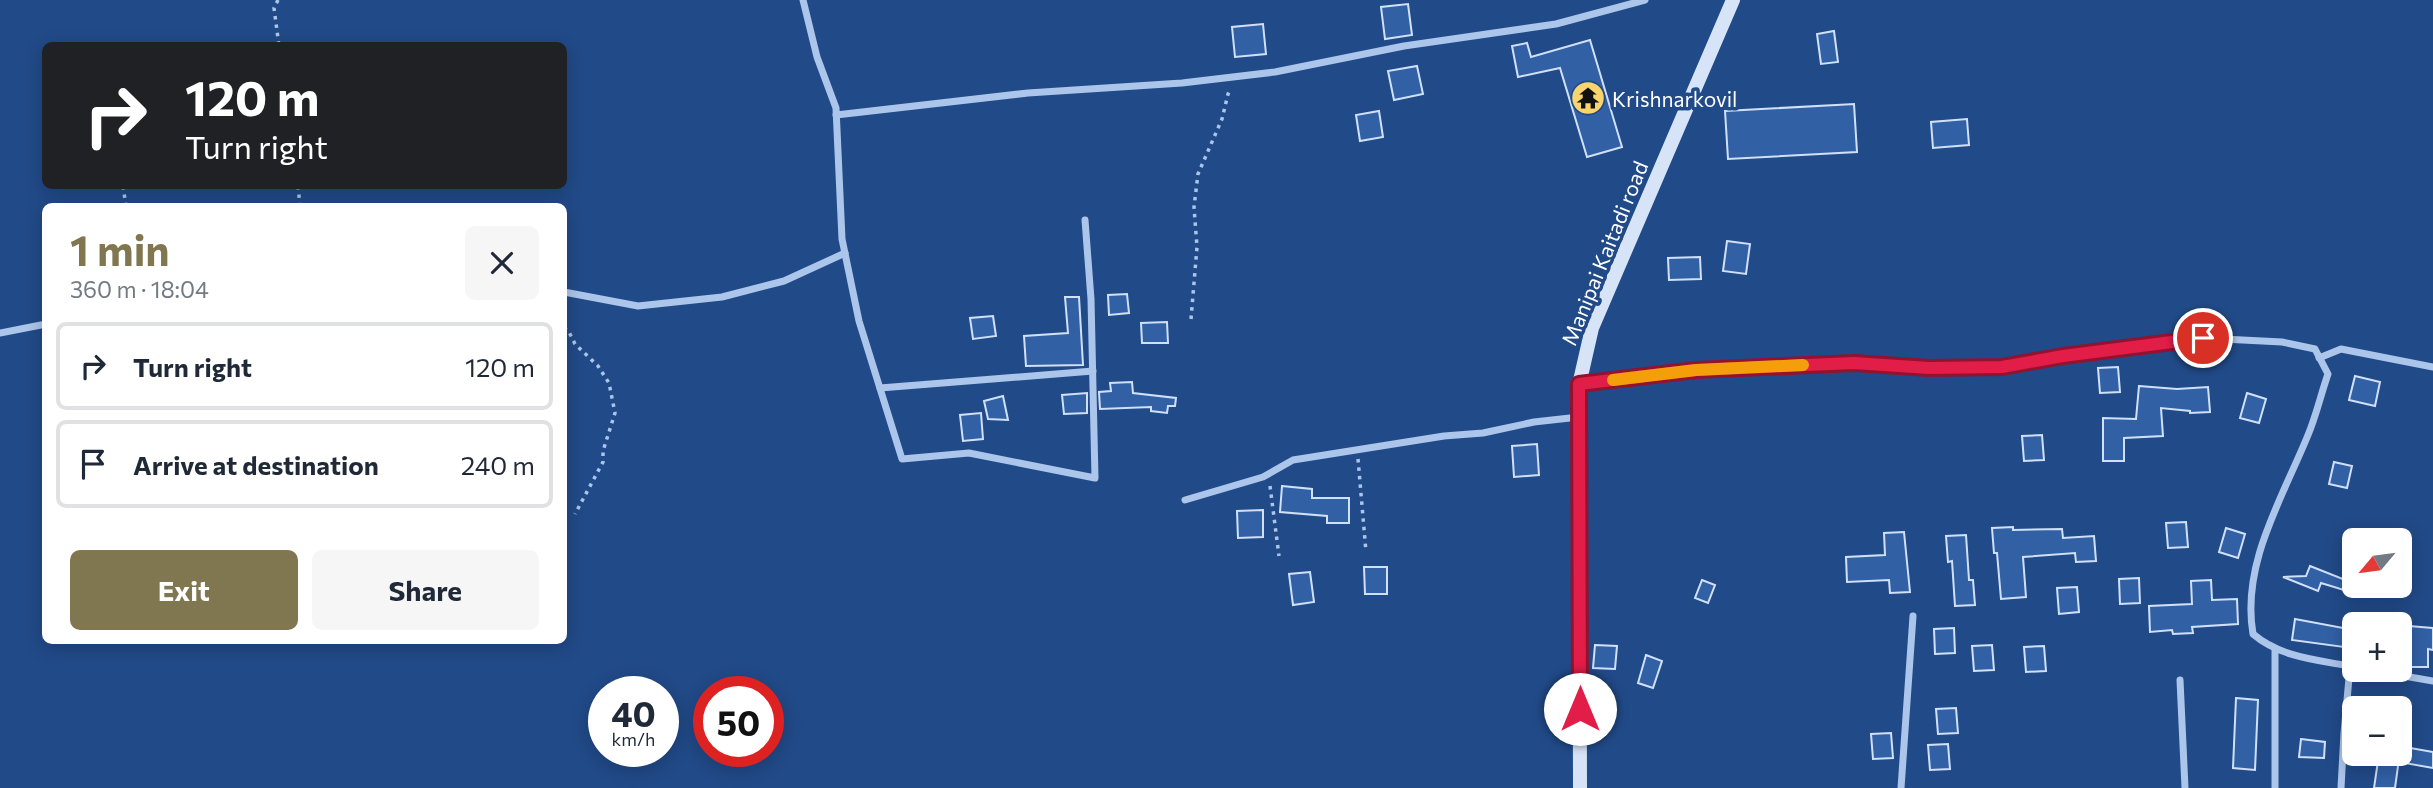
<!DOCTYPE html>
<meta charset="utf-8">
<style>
body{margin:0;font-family:Commissioner,sans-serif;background:#f6f6f7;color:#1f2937;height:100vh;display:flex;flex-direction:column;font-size:26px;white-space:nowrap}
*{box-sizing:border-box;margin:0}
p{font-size:23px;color:#747a83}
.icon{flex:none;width:38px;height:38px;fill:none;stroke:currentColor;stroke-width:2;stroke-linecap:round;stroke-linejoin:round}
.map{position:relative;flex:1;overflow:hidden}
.sheet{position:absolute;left:42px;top:203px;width:525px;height:441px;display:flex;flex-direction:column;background:#fff;border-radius:10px;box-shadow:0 4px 18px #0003}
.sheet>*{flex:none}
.guide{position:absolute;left:42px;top:42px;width:525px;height:147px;border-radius:10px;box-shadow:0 4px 18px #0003;background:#202124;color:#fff;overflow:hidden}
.needle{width:46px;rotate:241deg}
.fabs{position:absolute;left:2342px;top:528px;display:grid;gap:14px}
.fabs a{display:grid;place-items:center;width:70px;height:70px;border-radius:10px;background:#fff;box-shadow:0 4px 18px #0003;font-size:35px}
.speed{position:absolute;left:588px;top:676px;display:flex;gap:14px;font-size:35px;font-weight:700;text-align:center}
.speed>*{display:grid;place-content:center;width:91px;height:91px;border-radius:50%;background:#fff;box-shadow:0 4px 18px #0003;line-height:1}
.speed small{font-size:18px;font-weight:400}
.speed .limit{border:10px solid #d22;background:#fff;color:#111}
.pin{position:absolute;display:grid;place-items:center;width:60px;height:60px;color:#fff;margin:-30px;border:4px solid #fff;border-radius:50%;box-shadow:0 2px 7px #0007}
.me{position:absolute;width:77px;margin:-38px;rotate:0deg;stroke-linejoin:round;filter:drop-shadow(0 0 5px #0008)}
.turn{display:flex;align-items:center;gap:24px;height:147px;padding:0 28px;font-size:32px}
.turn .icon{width:91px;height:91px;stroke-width:2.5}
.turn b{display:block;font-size:49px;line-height:60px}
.round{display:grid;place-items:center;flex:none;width:74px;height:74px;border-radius:10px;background:#f6f6f7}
.head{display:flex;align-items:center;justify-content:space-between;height:119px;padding:0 28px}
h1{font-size:42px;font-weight:700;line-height:52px;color:#80764f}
.cta{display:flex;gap:14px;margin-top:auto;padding:14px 28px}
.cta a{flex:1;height:80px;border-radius:10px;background:#80764f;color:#fff;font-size:28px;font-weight:700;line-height:80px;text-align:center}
.cta a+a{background:#f6f6f7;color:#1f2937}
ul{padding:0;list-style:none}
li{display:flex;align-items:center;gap:21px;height:88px;margin:0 14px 10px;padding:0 14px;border:4px solid #e0e1e3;border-radius:10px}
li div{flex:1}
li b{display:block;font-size:26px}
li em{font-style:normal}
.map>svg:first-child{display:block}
</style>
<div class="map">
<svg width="2433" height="788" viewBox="0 0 2433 788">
<rect width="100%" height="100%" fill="#214a88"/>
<g fill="#3160a5" stroke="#d0e0f8" stroke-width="2">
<path d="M1408,4L1412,35L1385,39L1381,7Z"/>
<path d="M1263,24L1266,54L1235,57L1232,27Z"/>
<path d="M1834,31L1838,62L1821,64L1817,34Z"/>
<path d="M1590,40L1622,147L1587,157L1560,68L1518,77L1512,46L1527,43L1531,57Z"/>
<path d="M1417,66L1423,94L1394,100L1388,71Z"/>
<path d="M1854,104L1857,152L1728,159L1725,111Z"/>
<path d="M1379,111L1383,137L1360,141L1356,115Z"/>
<path d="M1967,119L1969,145L1933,148L1931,122Z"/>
<path d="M1727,241L1750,244L1746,274L1723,271Z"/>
<path d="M1700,257L1701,279L1669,280L1668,258Z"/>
<path d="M1127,294L1129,313L1109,315L1108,295Z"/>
<path d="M1065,297H1079L1083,365L1026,366L1024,336L1068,333Z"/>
<path d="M993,316L996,336L973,339L970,318Z"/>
<path d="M1167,322L1168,343H1142L1141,323Z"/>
<path d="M2118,367L2120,392L2100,393L2098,368Z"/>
<path d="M2355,376L2380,382L2375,406L2349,400Z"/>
<path d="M1132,382L1133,393L1176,398L1175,406H1168L1167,413L1151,411V407L1100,409L1099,392L1111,391L1110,383Z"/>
<path d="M2139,386L2177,389L2208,387L2210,412L2190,413V411L2161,408L2163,436L2124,438V461H2103V418L2136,419Z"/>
<path d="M1087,393V413L1064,414L1062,395Z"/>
<path d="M2247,393L2266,399L2259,423L2240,418Z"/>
<path d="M1003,396L1008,420L988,419L984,401Z"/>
<path d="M981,413L983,439L963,441L960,415Z"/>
<path d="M2042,435L2044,460L2024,461L2022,436Z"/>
<path d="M1537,444L1539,475L1514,477L1512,446Z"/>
<path d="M2334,462L2352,466L2347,488L2329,484Z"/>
<path d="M1282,486L1312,489V498H1349V523H1327V516L1280,512Z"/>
<path d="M1263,510V537L1238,538L1237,511Z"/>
<path d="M2186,522L2188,547L2168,548L2166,523Z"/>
<path d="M2013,527V530L2062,529L2063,538L2094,536L2096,561L2076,562L2075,553L2023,557L2026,597L2001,599L1997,553H1994L1992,528Z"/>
<path d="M2226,528L2245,534L2238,558L2219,552Z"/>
<path d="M1904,532L1910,592L1890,593L1889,580L1847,582L1846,557L1885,555L1884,533Z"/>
<path d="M1966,535L1969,580H1973L1975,605L1955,606L1952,561L1948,562L1946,536Z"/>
<path d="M2310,566L2348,581L2344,590L2321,583L2318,591L2283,577L2306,576Z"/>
<path d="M1364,567H1387V594H1365Z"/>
<path d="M1310,572L1314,602L1293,605L1289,574Z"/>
<path d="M2139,578L2140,603L2120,604L2119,579Z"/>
<path d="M1702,580L1715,585L1708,603L1695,598Z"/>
<path d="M2211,580L2212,600L2237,599L2238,624L2192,627L2193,633L2173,634L2172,630L2150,632L2149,606L2192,604L2191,581Z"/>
<path d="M2077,587L2079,612L2059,614L2057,588Z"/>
<path d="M2295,619L2354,630L2351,648L2292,640Z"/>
<path d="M2409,626L2433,628V650L2428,649V667H2410L2411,648L2408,647Z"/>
<path d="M1954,628L1955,653L1935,654L1934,629Z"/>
<path d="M1595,645L1617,646L1615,669L1593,668Z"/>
<path d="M1992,645L1994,670L1974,671L1972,646Z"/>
<path d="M2044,646L2046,671L2026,672L2024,647Z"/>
<path d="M1646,655L1662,661L1653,688L1638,683Z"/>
<path d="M2236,698L2258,700L2255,770L2233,768Z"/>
<path d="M1956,708L1958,733L1938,734L1936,709Z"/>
<path d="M1891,733L1893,758L1873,759L1871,734Z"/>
<path d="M2301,739L2325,742L2324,758L2299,757Z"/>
<path d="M1948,744L1950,769L1930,770L1928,745Z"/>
<path d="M2399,746L2433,752V768L2399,762V759L2395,788H2374L2379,754H2399Z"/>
</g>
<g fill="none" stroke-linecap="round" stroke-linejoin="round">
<g stroke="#acc5ea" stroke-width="3.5" stroke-dasharray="3.5 5" stroke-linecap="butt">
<path d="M278,0L274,8L279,46"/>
<path d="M123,186L126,206"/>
<path d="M298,186L300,206"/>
<path d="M1191,319L1197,247L1194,207L1198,174L1222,119L1228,94L1231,89"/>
<path d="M564,327L569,332L575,344L598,366L609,383L615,413L603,451V462L575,514"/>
<path d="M1358,459L1366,552"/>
<path d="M1270,486L1279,556"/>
</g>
<g stroke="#acc5ea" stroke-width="7">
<path d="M803,0L817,57L836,108L842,239L859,321L902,459L969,453L1095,478L1091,299L1085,220"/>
<path d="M836,115L1028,93L1182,83L1275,72L1404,46L1556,24L1645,0"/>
<path d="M564,292L638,306L722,297L784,281L845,253"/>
<path d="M0,333L46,324"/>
<path d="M2319,358L2341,349L2433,367"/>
<path d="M1579,384L1697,370L1854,363L1929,368L2002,367L2063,356L2203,338L2282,342L2315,349L2328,374C2321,394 2316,416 2308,435C2282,499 2241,564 2253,634C2281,658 2319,660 2354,667"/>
<path d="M880,388L1093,371"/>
<path d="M1185,500L1263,477L1293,460L1444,436L1483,433L1534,422L1579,417"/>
<path d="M2370,670L2433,681"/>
<path d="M2180,680L2185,788"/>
<path d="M1901,788L1913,616"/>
<path d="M2275,788V649"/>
<path d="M2341,788L2344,733L2350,667"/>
</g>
<path stroke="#d7e4f8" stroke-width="14" d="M1580,788L1579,385L1592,328L1733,0"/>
</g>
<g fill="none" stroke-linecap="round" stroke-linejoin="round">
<g stroke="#92132f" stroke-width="18">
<path id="route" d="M1580,709L1579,384L1696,370L1854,363L1929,368L2002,367L2063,356L2203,338"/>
</g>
<use href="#route" stroke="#e11d48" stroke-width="12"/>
<path stroke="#f59e0b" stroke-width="12" d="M1613,380L1696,370L1803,365"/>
</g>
<defs>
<g id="temple-disc" transform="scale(1.75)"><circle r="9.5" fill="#f7d46d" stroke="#214a88"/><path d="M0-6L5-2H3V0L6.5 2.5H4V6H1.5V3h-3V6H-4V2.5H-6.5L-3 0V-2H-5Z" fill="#111"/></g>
</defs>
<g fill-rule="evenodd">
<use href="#temple-disc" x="1588" y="98"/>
</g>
<g text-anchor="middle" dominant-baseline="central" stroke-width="7" stroke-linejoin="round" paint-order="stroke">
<g font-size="21" fill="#fff" stroke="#214a88" text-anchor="start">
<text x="1612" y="98">Krishnarkovil</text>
</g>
<g font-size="21" fill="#fff" stroke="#214a88">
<text transform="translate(1604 253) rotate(-68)">Manipai Kaitadi road</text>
</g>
</g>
</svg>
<div class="fabs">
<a><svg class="needle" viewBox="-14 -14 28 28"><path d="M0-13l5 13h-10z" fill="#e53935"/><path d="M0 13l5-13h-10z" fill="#747a83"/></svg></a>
<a>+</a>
<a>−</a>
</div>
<div class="speed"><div>40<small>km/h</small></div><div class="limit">50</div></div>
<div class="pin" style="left:2203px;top:338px;background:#d93025"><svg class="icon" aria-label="arrive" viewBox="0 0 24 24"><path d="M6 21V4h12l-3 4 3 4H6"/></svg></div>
<svg class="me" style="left:1580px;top:709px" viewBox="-20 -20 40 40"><circle r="19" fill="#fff"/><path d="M0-13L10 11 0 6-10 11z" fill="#e11d48"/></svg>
<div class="guide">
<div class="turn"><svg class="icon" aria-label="right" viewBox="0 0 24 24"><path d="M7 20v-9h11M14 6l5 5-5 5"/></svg><div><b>120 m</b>Turn right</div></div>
</div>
<section class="sheet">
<div class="head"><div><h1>1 min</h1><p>360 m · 18:04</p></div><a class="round"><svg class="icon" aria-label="close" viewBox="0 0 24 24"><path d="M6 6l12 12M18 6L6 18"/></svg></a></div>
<ul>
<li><svg class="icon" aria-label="right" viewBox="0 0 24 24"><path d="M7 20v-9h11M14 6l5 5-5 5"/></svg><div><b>Turn right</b></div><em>120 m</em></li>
<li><svg class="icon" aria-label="arrive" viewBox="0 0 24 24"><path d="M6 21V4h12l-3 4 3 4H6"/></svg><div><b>Arrive at destination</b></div><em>240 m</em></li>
</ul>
<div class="cta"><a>Exit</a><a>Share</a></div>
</section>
</div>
